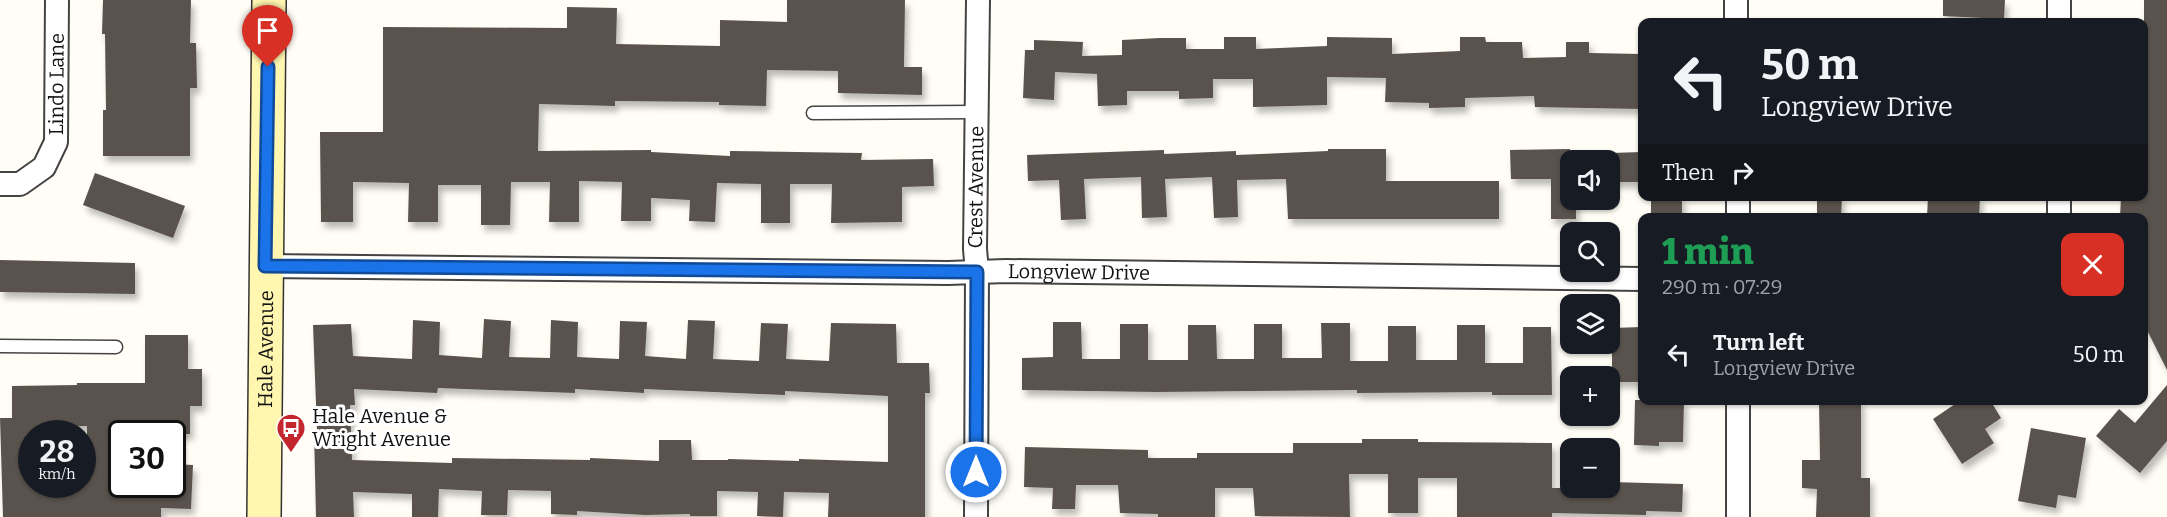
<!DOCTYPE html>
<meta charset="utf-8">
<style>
body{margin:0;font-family:Bitter,serif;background:#20242c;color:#f1f3f6;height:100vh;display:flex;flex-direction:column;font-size:22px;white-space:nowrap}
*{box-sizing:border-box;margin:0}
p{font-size:20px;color:#9ea1a6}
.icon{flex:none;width:33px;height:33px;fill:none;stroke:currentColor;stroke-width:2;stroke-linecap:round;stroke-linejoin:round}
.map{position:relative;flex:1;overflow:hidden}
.panel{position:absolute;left:1638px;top:213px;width:510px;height:192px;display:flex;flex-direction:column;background:#171b24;border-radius:12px;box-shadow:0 2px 4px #0004}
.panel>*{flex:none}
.guide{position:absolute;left:1638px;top:18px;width:510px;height:183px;border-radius:12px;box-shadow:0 2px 4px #0004;background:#171b24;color:#f1f3f6;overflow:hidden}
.buttons{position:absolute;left:1560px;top:150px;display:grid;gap:12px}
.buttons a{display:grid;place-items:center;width:60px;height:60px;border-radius:12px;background:#171b24;box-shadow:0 2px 4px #0004;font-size:30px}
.speed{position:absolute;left:18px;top:420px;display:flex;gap:12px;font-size:30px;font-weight:700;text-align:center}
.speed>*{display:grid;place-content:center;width:78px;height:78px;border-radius:50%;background:#171b24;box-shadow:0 2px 4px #0004;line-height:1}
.speed small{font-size:15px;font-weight:400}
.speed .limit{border:3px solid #111;border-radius:9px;background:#fff;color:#111}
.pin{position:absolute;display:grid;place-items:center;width:51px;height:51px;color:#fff;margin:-62px -26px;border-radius:50% 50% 50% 0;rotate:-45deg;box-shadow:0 0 6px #0007}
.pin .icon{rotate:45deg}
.me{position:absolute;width:66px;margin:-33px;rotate:0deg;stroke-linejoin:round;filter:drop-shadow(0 0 4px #0008)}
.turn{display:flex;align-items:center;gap:21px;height:126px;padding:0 24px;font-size:27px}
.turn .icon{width:78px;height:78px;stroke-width:2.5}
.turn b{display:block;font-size:42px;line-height:51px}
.then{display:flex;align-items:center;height:57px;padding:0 24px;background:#0003;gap:12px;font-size:22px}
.round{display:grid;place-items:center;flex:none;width:63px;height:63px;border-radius:12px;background:#20242c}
.headline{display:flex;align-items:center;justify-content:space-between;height:102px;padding:0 24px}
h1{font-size:36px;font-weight:800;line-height:45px;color:#1e9e55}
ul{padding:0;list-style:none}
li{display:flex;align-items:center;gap:18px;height:78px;padding:0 24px}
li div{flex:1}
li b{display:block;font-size:22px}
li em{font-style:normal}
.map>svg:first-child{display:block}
</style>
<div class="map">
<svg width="2167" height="517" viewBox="0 0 2167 517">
<defs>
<filter id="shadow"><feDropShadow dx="3.5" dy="6" stdDeviation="3" flood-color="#0004"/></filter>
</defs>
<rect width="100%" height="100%" fill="#fffdf5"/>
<g fill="#5a524d" fill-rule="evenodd" filter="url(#shadow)">
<path d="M103,0H191L190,43H196L197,88H190V156H103V110H106L105,34H102Z"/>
<path d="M787,0H905L904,67H922V95L838,93V71L767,70L766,106L719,105V102L615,101V106L539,104L538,151L651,150V152L730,156V151L862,153L861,160L933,159L934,186L902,187V222L831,223L832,184H790V223H761V184L717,183L715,222L689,221L690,200L651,198V221H621L622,182L579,181V222H549L550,182H511L510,225H481V185H438V222H408L409,183L353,182V222H321L320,132H383V27L567,28V7L617,8L616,44L720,46V20L787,22Z"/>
<path d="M1943,0H2005L2004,19L1943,16Z"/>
<path d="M2144,0H2167V370L2144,324V218H2120L2121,196H2144Z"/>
<path d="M1224,37H1256V49L1327,46V37L1392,38V54L1460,51V37H1485L1486,42H1522L1523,58L1566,57V42H1589V53L1642,54V109L1535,107L1534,96L1465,98V107L1429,108V103L1385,102L1386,78L1327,77V105L1253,107V79H1213V98L1179,99V91H1127V105L1098,106L1097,74L1055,72L1054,100L1023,98L1025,50H1034V40L1083,42L1082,56L1122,55V40L1160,38H1186V49H1224Z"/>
<path d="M1328,149H1386V181H1499V219H1288L1286,179L1237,180L1238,217L1214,218L1212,177L1165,179L1167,217L1142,218L1141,177L1084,179L1086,219L1061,220L1059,180L1028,181L1027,155L1164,150V154L1236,151V155L1328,151Z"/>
<path d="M1570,149V200H1576V219H1551V179H1511L1510,150Z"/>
<path d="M1642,152V182H1610V153Z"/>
<path d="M95,173L185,206L173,238L83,205Z"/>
<rect x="1651" y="196" width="31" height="22"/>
<path d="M1817,196H1842L1841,218H1817Z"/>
<path d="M1928,196H1980L1979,218H1927Z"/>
<path d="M0,260L135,263V294L0,292Z"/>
<path d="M484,319L511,321L509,357L550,358L551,320L578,322L577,357L619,359L620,321L647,322L645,356L686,359L688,320L715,321L713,359L759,361L761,323L788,324L786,359L829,361L831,323L896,324L897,363H929L930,393H925V517H828L829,493L784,492L783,517L757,516L758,492L717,491V516H690V514L645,515L577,511V515L551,514V491L508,490L507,515H481L482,491L439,489L438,517H412V494L353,492L354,517H316L314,430H317L313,325L351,324L353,356L412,359L413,320L440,322L439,355L482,358ZM438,388L575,393V389L644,393V389L785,395V391L888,396V462L799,459V461L728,459V460H692L691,440H659V461L590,458V460L452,458V463L352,460L350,405H355L354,389L437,393Z"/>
<path d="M1053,322H1081L1082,359H1120V324H1148V360H1188V325H1216L1217,359H1254V324H1282V358H1322L1321,323H1350V361H1388V326H1416V360H1457V325H1485V363H1523V327H1551L1552,395H1492V392L1357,393V390L1157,392L1022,390V358L1053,357Z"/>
<path d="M1642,327V382H1612V328Z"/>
<path d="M145,335H188V369H202V406H190V434H122V484H172V464L193,465L191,509L161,508V517H3L0,418H12V386L77,385V383H145ZM87,426V473H82V484H32V434H41V427Z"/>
<path d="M2167,385V441L2140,473L2096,436L2119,409L2135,423Z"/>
<path d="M1635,400H1684L1683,442H1659V446L1634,445Z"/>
<path d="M1819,400H1861V478H1870V517H1816L1817,489L1802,488V460H1820Z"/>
<path d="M1961,400H1990L2001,418L1985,429L1994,443L1962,464L1933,419Z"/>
<path d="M2031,428L2086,438L2076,498L2058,495L2056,508L2018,501Z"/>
<path d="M1362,439H1418V442L1552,443V488H1610V482L1683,484L1682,512L1646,511V515L1552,513V517H1457V478H1418V513H1388V474H1349L1350,517L1255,516L1253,488H1215V517H1158V514L1120,513L1118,485H1076L1075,509H1052L1053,488L1024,487L1025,447L1148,450V458H1197V453H1293V443H1362Z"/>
</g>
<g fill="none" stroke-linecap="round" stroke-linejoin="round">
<g stroke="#444" stroke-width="15">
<g id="lane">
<path d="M813,113L976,112"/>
<path d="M0,346L116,347"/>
</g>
</g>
<g stroke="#444" stroke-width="26">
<g id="street">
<path d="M1736,0V22"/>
<path d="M2059,22V0"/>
<path id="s1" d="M0,184H20L44,167L56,142L57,0"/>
<path d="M1738,196V218"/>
<path d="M2059,218V196"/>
<path id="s2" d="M265,266L948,273L1006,271L1642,279"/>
<path id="s3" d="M976,517L977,272L975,249L978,0"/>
<path d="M1738,517V400"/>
</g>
</g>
<g stroke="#333" stroke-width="36">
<g id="secondary">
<path id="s4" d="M264,517L269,0"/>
</g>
</g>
<use href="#lane" stroke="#fff" stroke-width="12"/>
<use href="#street" stroke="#fff" stroke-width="22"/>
<use href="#secondary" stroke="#fff6b0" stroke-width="33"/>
</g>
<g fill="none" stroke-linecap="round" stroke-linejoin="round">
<g stroke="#114b97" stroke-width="15">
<path id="route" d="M268,67L265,266L977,272L976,472"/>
</g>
<use href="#route" stroke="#1a73e8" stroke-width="10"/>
</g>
<defs>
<g id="bus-pin" transform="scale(1.5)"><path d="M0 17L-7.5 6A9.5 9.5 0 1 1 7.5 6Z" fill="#c4262e" stroke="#fff"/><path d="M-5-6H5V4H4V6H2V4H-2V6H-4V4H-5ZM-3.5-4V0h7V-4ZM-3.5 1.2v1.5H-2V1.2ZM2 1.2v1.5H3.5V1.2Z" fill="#fff"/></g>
</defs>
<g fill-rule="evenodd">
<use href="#bus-pin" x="291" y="428"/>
</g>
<g text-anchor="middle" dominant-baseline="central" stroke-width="6" stroke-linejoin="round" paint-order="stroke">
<g font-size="20" fill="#111" stroke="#fff">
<text stroke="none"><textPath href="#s1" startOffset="135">Lindo Lane</textPath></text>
<text stroke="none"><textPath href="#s3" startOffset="330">Crest Avenue</textPath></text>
<text stroke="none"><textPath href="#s2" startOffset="814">Longview Drive</textPath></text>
<text stroke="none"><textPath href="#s4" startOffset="168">Hale Avenue</textPath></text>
</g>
<g font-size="20" fill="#111" stroke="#fff" text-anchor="start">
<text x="312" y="416">Hale Avenue &amp;<tspan x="312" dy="23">Wright Avenue</tspan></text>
</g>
</g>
</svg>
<div class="buttons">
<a><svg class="icon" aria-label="sound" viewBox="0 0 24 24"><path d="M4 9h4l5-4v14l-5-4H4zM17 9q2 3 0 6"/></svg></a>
<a><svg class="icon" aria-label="search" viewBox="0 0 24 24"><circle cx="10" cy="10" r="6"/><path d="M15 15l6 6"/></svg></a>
<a><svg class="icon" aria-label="layers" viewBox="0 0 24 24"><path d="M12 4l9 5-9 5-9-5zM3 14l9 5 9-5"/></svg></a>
<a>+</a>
<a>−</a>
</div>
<div class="speed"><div>28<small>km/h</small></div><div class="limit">30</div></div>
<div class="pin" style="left:268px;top:67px;background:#d93025"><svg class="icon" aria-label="arrive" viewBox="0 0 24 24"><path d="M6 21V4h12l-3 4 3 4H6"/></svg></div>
<svg class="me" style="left:976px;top:472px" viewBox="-20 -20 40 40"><circle r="17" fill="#1a73e8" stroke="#fff" stroke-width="3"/><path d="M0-11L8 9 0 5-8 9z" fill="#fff"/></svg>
<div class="guide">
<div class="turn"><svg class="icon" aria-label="left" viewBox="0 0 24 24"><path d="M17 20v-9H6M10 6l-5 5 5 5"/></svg><div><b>50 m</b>Longview Drive</div></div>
<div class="then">Then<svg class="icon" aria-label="right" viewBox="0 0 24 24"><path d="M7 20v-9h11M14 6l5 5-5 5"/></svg></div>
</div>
<section class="panel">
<div class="headline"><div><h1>1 min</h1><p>290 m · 07:29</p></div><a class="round" style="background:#d93025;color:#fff"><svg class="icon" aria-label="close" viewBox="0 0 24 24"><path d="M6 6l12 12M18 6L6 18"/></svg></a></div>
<ul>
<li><svg class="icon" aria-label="left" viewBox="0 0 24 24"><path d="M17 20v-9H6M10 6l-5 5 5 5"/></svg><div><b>Turn left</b><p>Longview Drive</p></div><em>50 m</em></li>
</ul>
</section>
</div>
